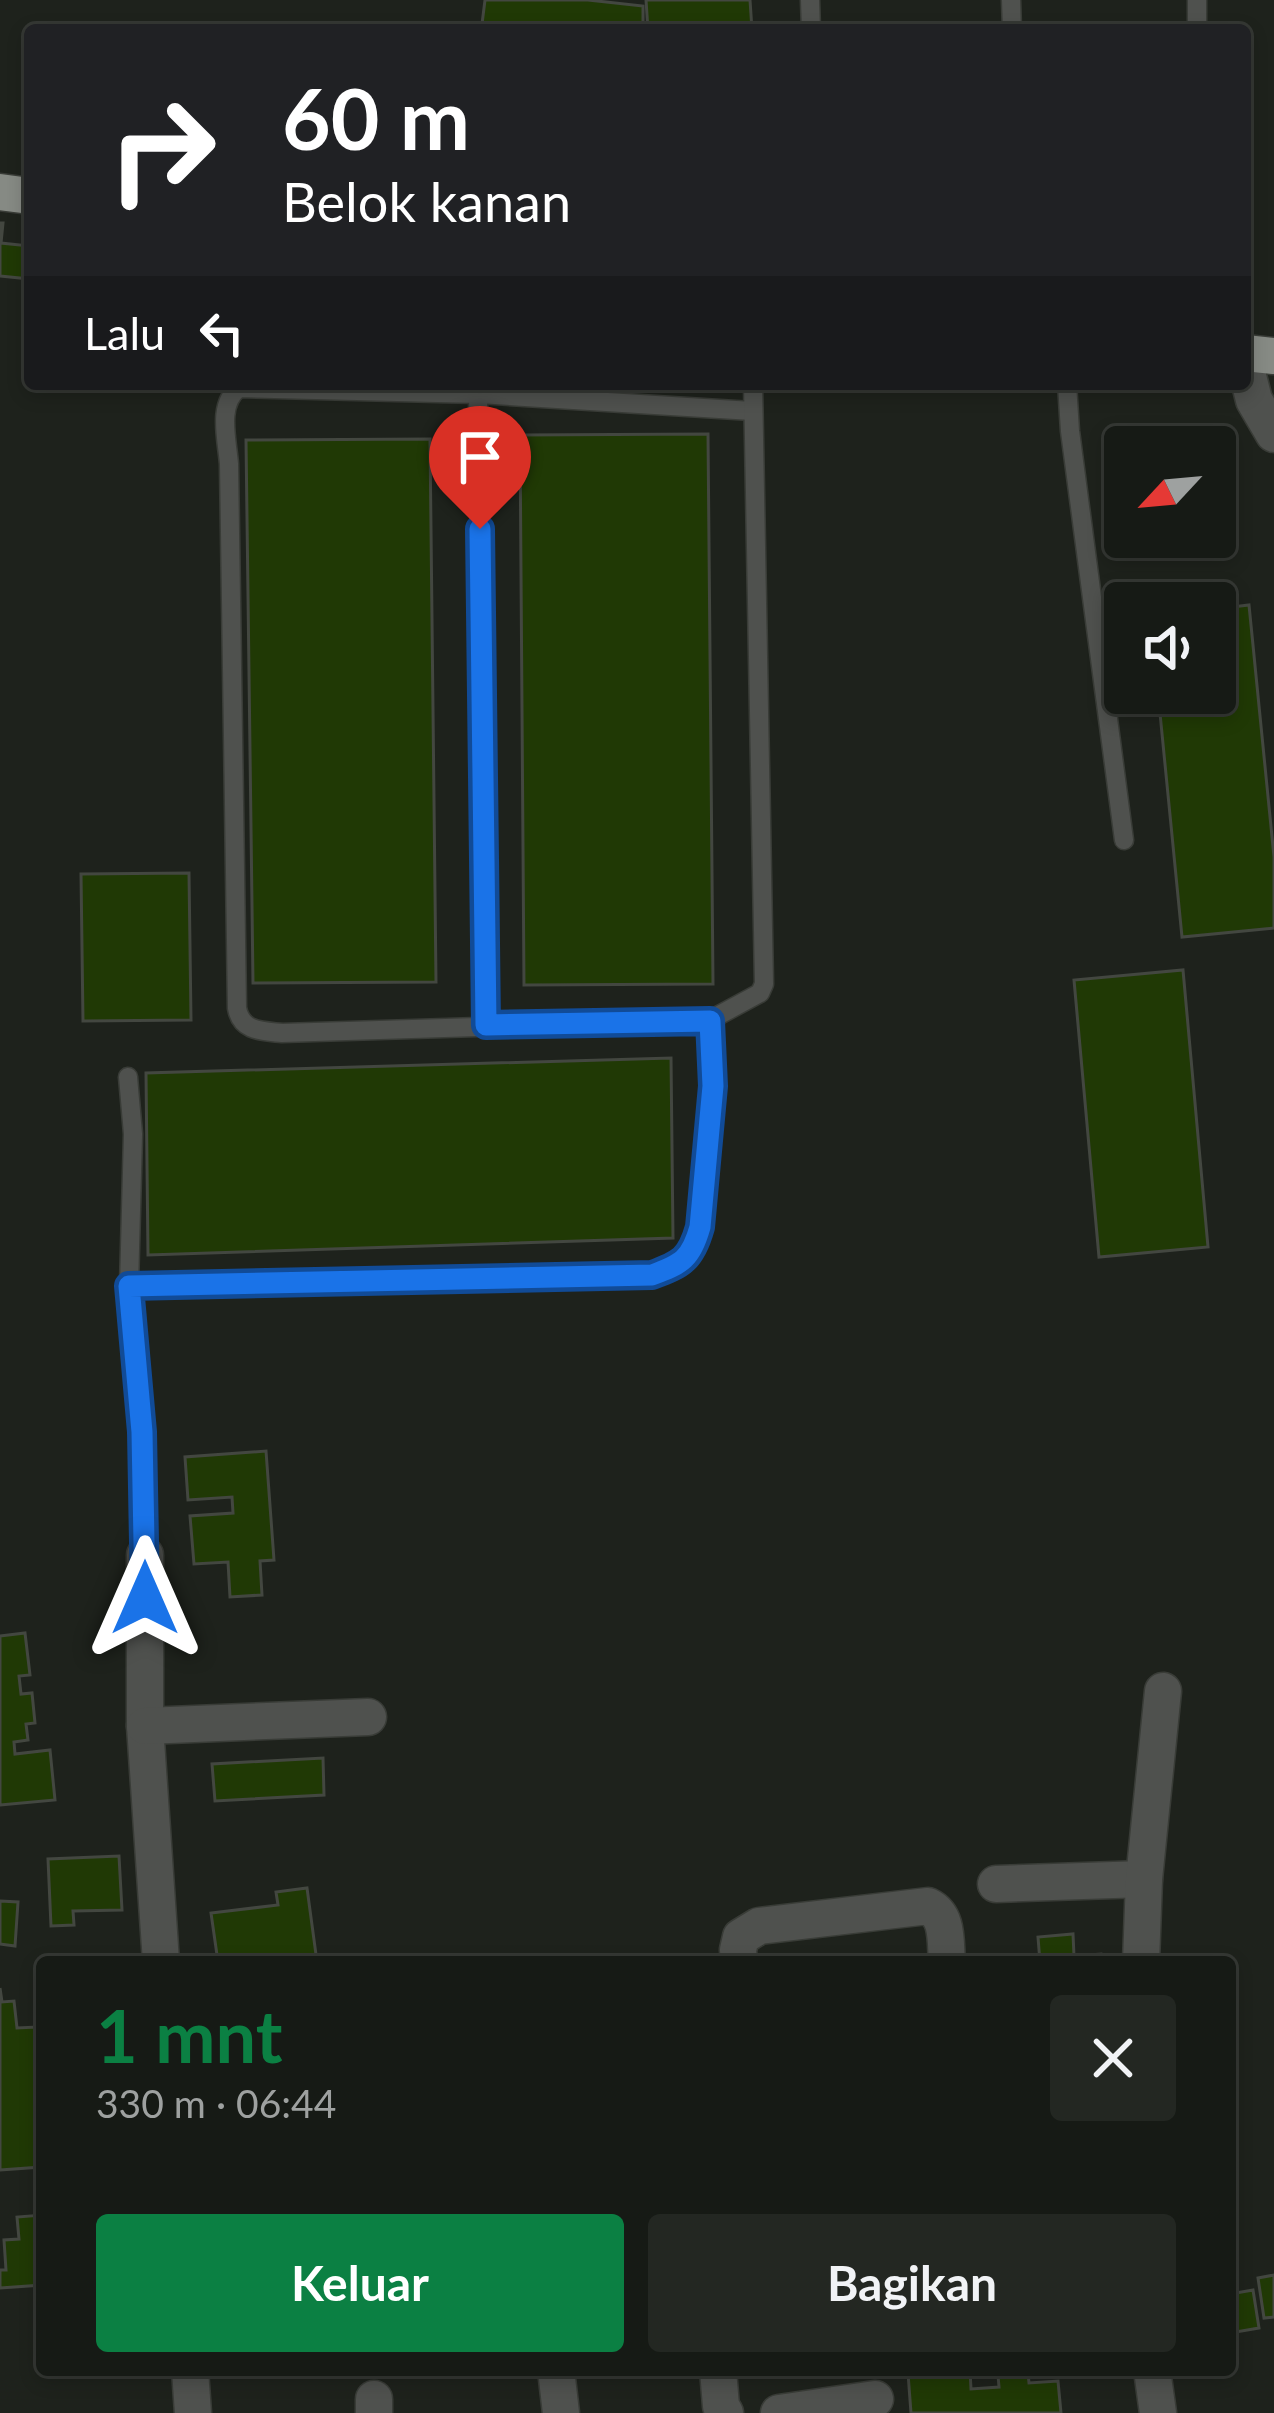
<!DOCTYPE html>
<html lang="id">
<meta charset="utf-8">
<style>
body{margin:0;font-family:Lato,sans-serif;background:#232722;color:#f1f3f6;height:100vh;display:flex;flex-direction:column;font-size:45px;white-space:nowrap}
*{box-sizing:border-box;margin:0}
p{font-size:39px;color:#9ea1a0}
.icon{flex:none;width:66px;height:66px;fill:none;stroke:currentColor;stroke-width:2;stroke-linecap:round;stroke-linejoin:round}
.map{position:relative;flex:1;overflow:hidden}
.details{position:absolute;left:36px;top:1956px;width:1200px;height:420px;display:flex;flex-direction:column;background:#161a15;border-radius:12px;box-shadow:0 6px 18px #0003,0 0 0 3px #353834}
.details>*{flex:none}
.top-card{position:absolute;left:24px;top:24px;width:1227px;height:366px;border-radius:12px;box-shadow:0 6px 18px #0003,0 0 0 3px #353834;background:#202124;color:#fff;overflow:hidden}
.needle{width:78px;rotate:244deg}
.tools{position:absolute;left:1104px;top:426px;display:grid;gap:24px}
.tools a{display:grid;place-items:center;width:132px;height:132px;border-radius:12px;background:#161a15;box-shadow:0 6px 18px #0003,0 0 0 3px #353834;font-size:60px}
.pin{position:absolute;display:grid;place-items:center;width:102px;height:102px;color:#fff;margin:-123px -51px;border-radius:50% 50% 50% 0;rotate:-45deg;box-shadow:0 0 12px #0007}
.pin .icon{rotate:45deg}
.me{position:absolute;width:132px;margin:-66px;rotate:0deg;stroke-linejoin:round;filter:drop-shadow(0 0 9px #0008)}
.turn{display:flex;align-items:center;gap:42px;height:252px;padding:0 60px;font-size:54px}
.turn .icon{width:156px;height:156px;stroke-width:2.5}
.turn b{display:block;font-size:84px;line-height:102px}
.then{display:flex;align-items:center;height:114px;padding:0 60px;background:#0003;gap:24px;font-size:45px}
.round{display:grid;place-items:center;flex:none;width:126px;height:126px;border-radius:12px;background:#232722}
.summary{display:flex;align-items:center;justify-content:space-between;height:204px;padding:0 60px}
h1{font-size:72px;font-weight:700;line-height:90px;color:#0b8043}
.primary-button{display:flex;gap:24px;margin-top:auto;padding:24px 60px}
.primary-button a{flex:1;height:138px;border-radius:12px;background:#0b8043;color:#fff;font-size:48px;font-weight:700;line-height:138px;text-align:center}
.primary-button a+a{background:#232722;color:#f1f3f6}
.map>svg:first-child{display:block}
</style>
<div class="map">
<svg width="1274" height="2413" viewBox="0 0 1274 2413">
<rect width="100%" height="100%" fill="#1e221c"/>
<g fill="#203905" stroke="#434740" stroke-width="3">
<path d="M485,0H588L643,6V30H525L482,24Z"/>
<path d="M646,0H750L752,30H648Z"/>
<path d="M0,223H3L1,243L30,246V279L0,276Z"/>
<path d="M708,434L713,984L524,985L520,435Z"/>
<path d="M430,439L436,982L253,983L246,440Z"/>
<path d="M1249,605L1274,857V928L1182,937L1158,693H1215V609Z"/>
<path d="M189,873L191,1020L83,1021L81,874Z"/>
<path d="M1183,970L1208,1247L1099,1257L1074,980Z"/>
<path d="M671,1058L673,1238L148,1255L146,1073Z"/>
<path d="M266,1451L274,1560L260,1561L262,1595L230,1597L228,1562L194,1564L190,1516L233,1513L232,1497L188,1500L185,1457Z"/>
<path d="M25,1633L30,1675L19,1676L21,1694L32,1693L35,1723L26,1724L28,1740L14,1742L15,1754L50,1750L55,1800L0,1805V1636Z"/>
<path d="M323,1758L324,1795L215,1801L212,1764Z"/>
<path d="M119,1856L122,1910L73,1911L74,1925L51,1926L48,1859Z"/>
<path d="M307,1888L317,1962H218L211,1913L278,1905L276,1892Z"/>
<path d="M0,1901L18,1902L15,1946L0,1944Z"/>
<path d="M1073,1934L1074,1956L1101,1954L1102,1962H1040L1038,1937Z"/>
<path d="M0,1988L2,2002L14,2001L17,2028L37,2027L42,2095V2137H39L41,2167L0,2170Z"/>
<path d="M42,2215V2285L0,2288V2270H6L4,2240L19,2239L17,2217Z"/>
<path d="M1274,2275V2317L1264,2318L1258,2278Z"/>
<path d="M1253,2290L1259,2328L1230,2333V2294Z"/>
<path d="M938,2370H970L971,2389L999,2387L998,2375L1028,2373L1029,2383L1058,2381L1061,2413H911L908,2373Z"/>
</g>
<g fill="none" stroke-linecap="round" stroke-linejoin="round">
<g stroke="#393c37" stroke-width="21">
<g id="service">
<path d="M810,0L811,30"/>
<path d="M1011,0L1012,30"/>
<path d="M1197,30V0"/>
<path d="M1067,384L1070,431L1124,840"/>
<path d="M478,394L486,1025"/>
<path d="M710,1020L282,1033C263,1031 241,1032 237,1008L229,464C227,439 217,404 239,388L478,394L752,411"/>
<path d="M128,1077L133,1134L129,1286L142,1432L145,1555"/>
<path d="M129,1286L652,1275C682,1264 691,1259 700,1227L713,1086L710,1020L760,993L764,984L753,384"/>
</g>
</g>
<g stroke="#393c37" stroke-width="39">
<g id="minor">
<path d="M1245,364L1254,400L1274,434"/>
<path d="M145,1555V1726L161,1962"/>
<path d="M145,1726L368,1717"/>
<path d="M996,1884L1144,1879"/>
<path d="M739,1962L738,1950L741,1937L759,1926L928,1906C949,1916 945,1942 947,1962"/>
<path d="M1141,1962L1144,1879L1163,1691"/>
<path d="M190,2370L193,2413"/>
<path d="M556,2370L561,2413"/>
<path d="M718,2370L721,2406L725,2413"/>
<path d="M1152,2370L1158,2413"/>
<path d="M374,2399V2413"/>
<path d="M779,2413L875,2399"/>
</g>
</g>
<g stroke="#393c37" stroke-width="39">
<g id="trunk">
<path d="M0,192L30,196"/>
<path d="M1245,353L1274,356"/>
</g>
</g>
<use href="#service" stroke="#4f514e" stroke-width="18"/>
<use href="#minor" stroke="#4f514e" stroke-width="36"/>
<use href="#trunk" stroke="#868a84" stroke-width="36"/>
</g>
<g fill="none" stroke-linecap="round" stroke-linejoin="round">
<g stroke="#114b97" stroke-width="30">
<path id="route" d="M145,1598L142,1432L129,1286L652,1275C682,1264 691,1259 700,1227L713,1086L710,1021L486,1025L480,529"/>
</g>
<use href="#route" stroke="#1a73e8" stroke-width="21"/>
</g>
</svg>
<div class="tools">
<a><svg class="needle" viewBox="-14 -14 28 28"><path d="M0-13l5 13h-10z" fill="#e53935"/><path d="M0 13l5-13h-10z" fill="#9ea1a0"/></svg></a>
<a><svg class="icon" aria-label="sound" viewBox="0 0 24 24"><path d="M4 9h4l5-4v14l-5-4H4zM17 9q2 3 0 6"/></svg></a>
</div>
<div class="pin" style="left:480px;top:529px;background:#d93025"><svg class="icon" aria-label="arrive" viewBox="0 0 24 24"><path d="M6 21V4h12l-3 4 3 4H6"/></svg></div>
<svg class="me" style="left:145px;top:1598px" viewBox="-20 -20 40 40"><path d="M0-17L14 15 0 8-14 15z" fill="#1a73e8" stroke="#fff" stroke-width="4"/></svg>
<div class="top-card">
<div class="turn"><svg class="icon" aria-label="right" viewBox="0 0 24 24"><path d="M7 20v-9h11M14 6l5 5-5 5"/></svg><div><b>60 m</b>Belok kanan</div></div>
<div class="then">Lalu<svg class="icon" aria-label="left" viewBox="0 0 24 24"><path d="M17 20v-9H6M10 6l-5 5 5 5"/></svg></div>
</div>
<section class="details">
<div class="summary"><div><h1>1 mnt</h1><p>330 m · 06:44</p></div><a class="round"><svg class="icon" aria-label="close" viewBox="0 0 24 24"><path d="M6 6l12 12M18 6L6 18"/></svg></a></div>
<div class="primary-button"><a>Keluar</a><a>Bagikan</a></div>
</section>
</div>
